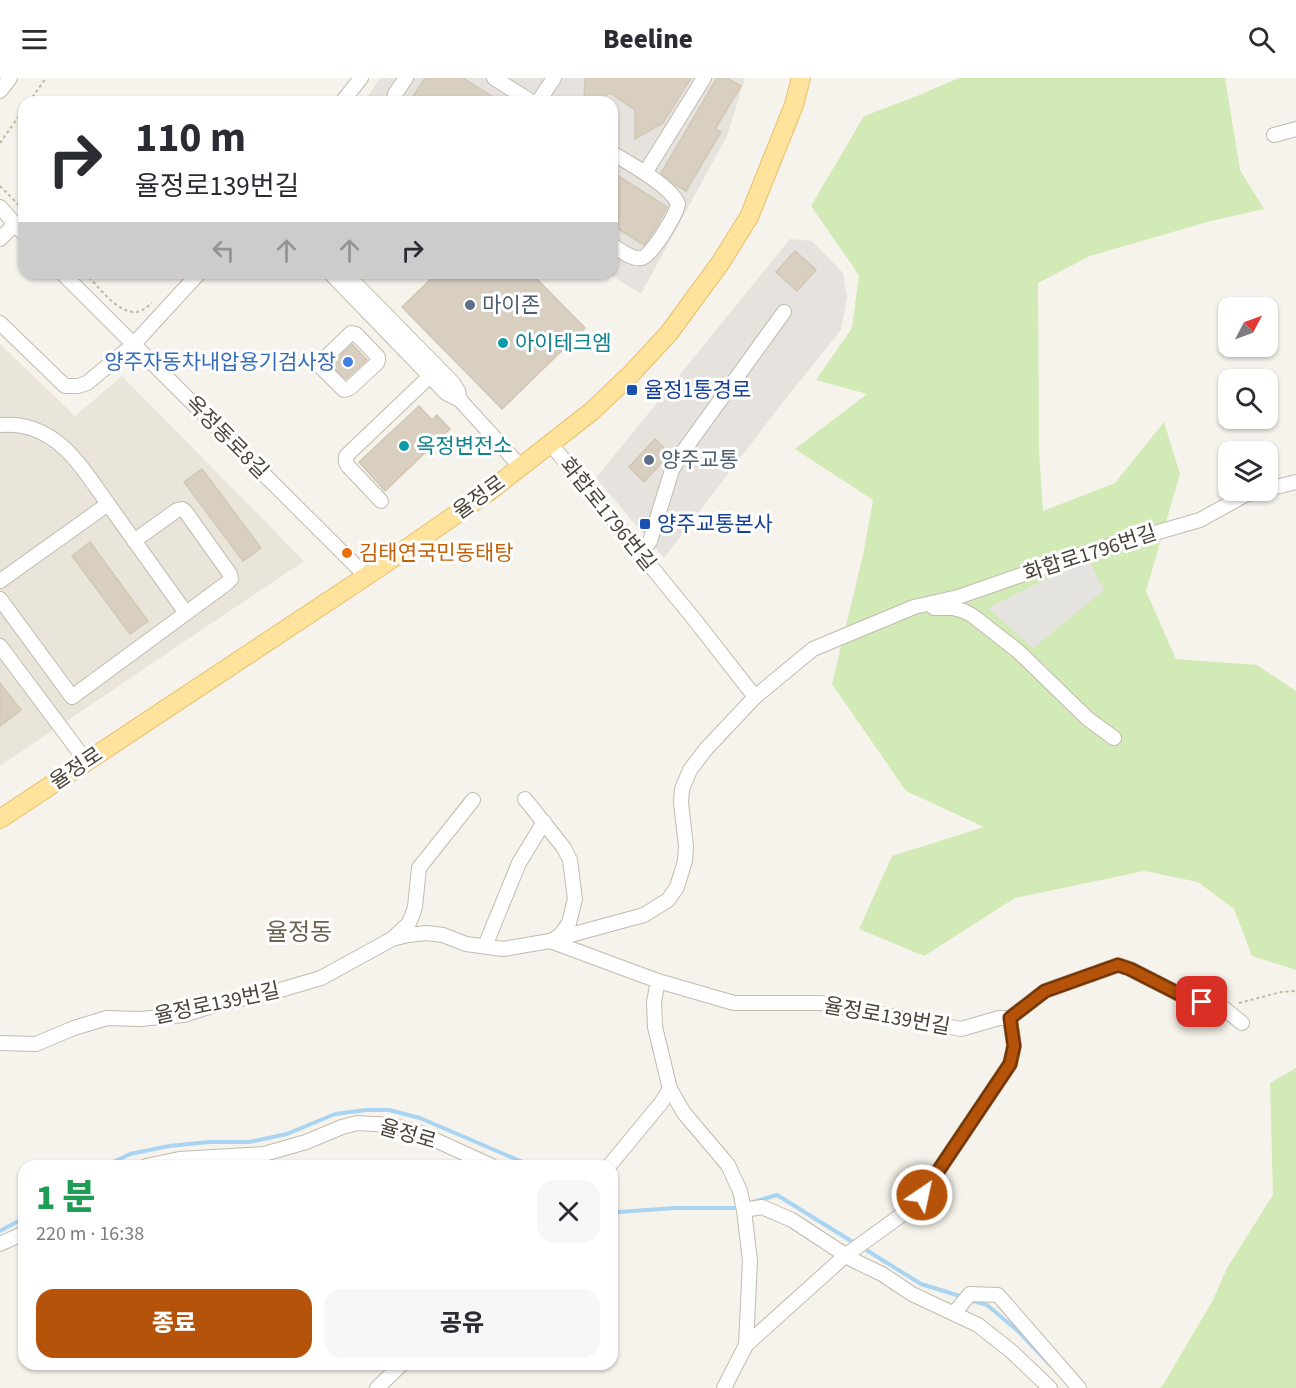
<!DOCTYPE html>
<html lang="ko">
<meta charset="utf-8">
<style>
body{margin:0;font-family:"Source Sans 3","Noto Sans KR",sans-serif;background:#f7f7f7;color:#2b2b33;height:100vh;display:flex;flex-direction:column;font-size:22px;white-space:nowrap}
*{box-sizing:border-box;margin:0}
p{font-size:20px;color:#7c7c81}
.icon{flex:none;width:33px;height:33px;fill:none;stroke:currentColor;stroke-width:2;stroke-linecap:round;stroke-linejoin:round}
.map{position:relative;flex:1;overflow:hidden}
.drawer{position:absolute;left:18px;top:1082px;width:600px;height:210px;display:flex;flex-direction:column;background:#fff;border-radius:18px;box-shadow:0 2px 4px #0004}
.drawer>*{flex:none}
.hud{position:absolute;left:18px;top:18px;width:600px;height:183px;border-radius:18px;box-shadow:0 2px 4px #0004;background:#fff;color:#2b2b33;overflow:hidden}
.needle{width:39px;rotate:49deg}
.buttons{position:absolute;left:1218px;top:219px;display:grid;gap:12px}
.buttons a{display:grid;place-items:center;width:60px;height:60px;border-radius:12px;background:#fff;box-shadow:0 2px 4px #0004;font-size:30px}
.pin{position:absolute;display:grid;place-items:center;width:51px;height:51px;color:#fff;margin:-26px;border-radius:12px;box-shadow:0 3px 9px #0006}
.me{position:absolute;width:66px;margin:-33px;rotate:34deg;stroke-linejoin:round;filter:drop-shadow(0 0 4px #0008)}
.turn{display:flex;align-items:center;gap:21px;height:126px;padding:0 18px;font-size:27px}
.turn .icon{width:78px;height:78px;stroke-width:2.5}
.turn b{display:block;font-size:42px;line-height:51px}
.lanes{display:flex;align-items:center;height:57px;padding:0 18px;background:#0003;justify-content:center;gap:30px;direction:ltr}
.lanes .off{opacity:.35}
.round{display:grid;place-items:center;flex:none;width:63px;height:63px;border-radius:18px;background:#f7f7f7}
.head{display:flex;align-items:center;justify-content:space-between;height:102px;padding:0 18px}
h1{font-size:36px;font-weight:800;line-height:45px;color:#1e9e55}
.action{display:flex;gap:12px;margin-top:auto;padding:12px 18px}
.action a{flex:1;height:69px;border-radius:18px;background:#b45309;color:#fff;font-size:24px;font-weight:800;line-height:69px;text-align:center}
.action a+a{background:#f7f7f7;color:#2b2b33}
header{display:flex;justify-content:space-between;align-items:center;height:78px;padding:0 18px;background:#fff;font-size:27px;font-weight:800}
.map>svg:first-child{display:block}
</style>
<header><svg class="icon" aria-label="menu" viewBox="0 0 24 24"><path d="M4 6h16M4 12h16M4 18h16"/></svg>Beeline<svg class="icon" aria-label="search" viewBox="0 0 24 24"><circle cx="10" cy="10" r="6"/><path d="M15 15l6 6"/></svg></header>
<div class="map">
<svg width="1296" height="1310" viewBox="0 0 1296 1310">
<rect width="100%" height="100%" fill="#f6f3ec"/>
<path fill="#eae5da" d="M0,266L75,338L122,298L304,483L0,688Z"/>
<g fill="#e6e2dd">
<path d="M380,0H745L727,58L641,216L608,195H612V24H364Z"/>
<path d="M790,161L812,163L843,195L847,219L841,252L779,329L664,480L596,400Z"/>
</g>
<g fill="#d2eab5">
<path d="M959,0H1225L1240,92L1264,131L1207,144L1090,178L1038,205L1039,372L1043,433L1115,405L1164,344L1180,396L1146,513L1176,581L1257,587L1296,613V892L1252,878L1234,831L1198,804L1144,793L1015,820L924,878L859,851L892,778L984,749L906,713L832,606L863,477L873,422L795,371L867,316L816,302L852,250L859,197L811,128L864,38L917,18Z"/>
<path d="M1296,990V1310H1160L1163,1307L1213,1222L1227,1190L1273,1117L1270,1005Z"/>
</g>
<path fill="#e5e3e0" d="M1088,481L1104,512L1033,570L988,530Z"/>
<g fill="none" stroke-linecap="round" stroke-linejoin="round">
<g stroke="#a9d4f2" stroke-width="4">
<path d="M105,1088L130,1076L169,1068L209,1064H249L287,1056L335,1036L366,1032H389L420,1040L532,1088"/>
<path d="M753,1124L777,1117L856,1166"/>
<path d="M612,1132L619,1134L675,1130H734L740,1129"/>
<path d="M0,1153L24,1140"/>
<path d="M863,1170L921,1206L963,1219"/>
<path d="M970,1222L987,1227L1018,1253L1051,1288"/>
</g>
</g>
<g fill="#d8cfc1" stroke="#d3c7b4" stroke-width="1.5">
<path d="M425,0H463L501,24H418L412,20Z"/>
<path d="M585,0H691L663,45L635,61V32L610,15L592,24H584Z"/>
<path d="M717,0H727L741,8L715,51L721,54L686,113L674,106L661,95Z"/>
<path d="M612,94L667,129L655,151L644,167L612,147Z"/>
<path d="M795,173L816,192L797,213L776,194Z"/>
<path d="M437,195H531L585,250L502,331L402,229Z"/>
<path d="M352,266L367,282L346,301L331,287Z"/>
<path d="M419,328L432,342L437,337L450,351L385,413L359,384Z"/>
<path d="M655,361L670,376L644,404L629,389Z"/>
<path d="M202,391L261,470L243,483L184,404Z"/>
<path d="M90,464L148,543L130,556L72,478Z"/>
<path d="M0,605L21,632L0,648Z"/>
</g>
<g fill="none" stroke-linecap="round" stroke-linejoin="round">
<g stroke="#c2bbae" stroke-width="16">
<g id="minor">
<path d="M494,0L532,24"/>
<path d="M0,13L10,0"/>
<path d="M342,24L361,0"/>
<path d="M394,24L395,16L406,0"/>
<path d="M538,24L554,0"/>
<path d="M1274,57L1296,51"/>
<path d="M612,75C629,85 671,108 678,126C676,137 652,177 642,180C632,182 620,172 612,167"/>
<path d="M645,95L704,0"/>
<path d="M0,129L24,156"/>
<path d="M0,161L14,147"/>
<path d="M62,195L366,498"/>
<path d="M330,195L446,315L460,322L520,388"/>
<path d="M345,195L453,305L458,313L460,322"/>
<path d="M0,245L65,308H78L87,305L133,267L199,195"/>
<path d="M351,255L356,256L378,279V282L377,285L350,310L344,312L322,290L321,285L324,281Z"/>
<path d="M0,347C55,342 81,388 108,426"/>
<path d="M550,365L694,541L755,619"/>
<path d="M1268,411L1296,404"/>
<path d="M381,423L348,388L346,384V378L430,298"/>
<path d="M640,476L650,463L672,392L682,375L784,234"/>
<path d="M0,503L108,426L186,535"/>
<path d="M0,521L72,619L227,505L231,501L230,496L185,433L182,431L177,432L134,463"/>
<path d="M934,530H953L964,533L973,538L1019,574L1088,641L1114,660"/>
<path d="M0,568L86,683"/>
<path d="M525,721L564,770L570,782L575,821L569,845L561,856L556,860"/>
<path d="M393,860L409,845L412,838L415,829L419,790L473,722"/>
<path d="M552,862L644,837L668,822L677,809L685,783L686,768L681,725L682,711L690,692L706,671L755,619L813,571L914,529L958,519L1085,475L1200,442L1245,417L1263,412"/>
<path d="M485,868L519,785L544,744"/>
<path d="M0,965L36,966L74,950L107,940L140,941L183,937L222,925L270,915L321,900L392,861L408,857L427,855L443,857L466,866L503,871L550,863L658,903L734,925H821L961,951L999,940H1010L1045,913L1118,887L1130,891L1183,918L1222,929L1242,945"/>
<path d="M670,1011L684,1035L728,1087L740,1113L744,1132L750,1183L746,1267L724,1310"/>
<path d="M146,1088L179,1081L264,1076L306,1064L342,1049L357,1045L391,1047L420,1055L492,1088"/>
<path d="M609,1088L661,1025L670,1011L655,949L654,924L658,903"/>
<path d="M744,1132L762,1129L792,1142L853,1182L882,1196L912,1216L978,1247L1011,1273L1050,1310"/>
<path d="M0,1166L24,1155"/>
<path d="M954,1235L970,1216L998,1217L1079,1310"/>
<path d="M746,1267L846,1177L903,1136L922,1117L1010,986L1014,968L1010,940"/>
<path d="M377,1310L402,1286"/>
</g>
</g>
<g stroke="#e6c16a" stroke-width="20">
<path id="major" d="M0,741L377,491L487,415L591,334L631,296L669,255L721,184L749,139L794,27L801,0"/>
</g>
<g stroke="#c4b79f" stroke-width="2" stroke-dasharray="3 3" stroke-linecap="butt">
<path d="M29,24L46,0"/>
<path d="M0,65L24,31"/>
<path d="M0,108L24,132"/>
<path d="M85,195C97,207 117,235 135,234C142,234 147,229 152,225"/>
<path d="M1239,925L1281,914L1296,913"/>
</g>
<use href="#minor" stroke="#fff" stroke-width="14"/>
<use href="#major" stroke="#ffe39c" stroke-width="18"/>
</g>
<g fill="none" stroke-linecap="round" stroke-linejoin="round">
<g stroke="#753606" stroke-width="15">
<path id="route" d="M922,1117L1010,986L1014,968L1010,940L1045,913L1118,887L1130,891L1183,918L1202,924"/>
</g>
<use href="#route" stroke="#b45309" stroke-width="10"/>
</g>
<g fill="#5c6f8a" stroke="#fff" stroke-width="2">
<circle cx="470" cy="227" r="6"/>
<circle cx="649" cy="382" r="6"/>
</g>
<g fill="#0f9aa8" stroke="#fff" stroke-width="2">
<circle cx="503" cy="265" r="6"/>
<circle cx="404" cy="368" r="6"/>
</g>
<circle fill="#3f7fe0" stroke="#fff" stroke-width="2" cx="348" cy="284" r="6"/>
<g fill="#1a4fb4" stroke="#fff" stroke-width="2">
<rect x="626" y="306" width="12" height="12" rx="3"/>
<rect x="639" y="440" width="12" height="12" rx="3"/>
</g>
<circle fill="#e8710a" stroke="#fff" stroke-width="2" cx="347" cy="475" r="6"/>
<g text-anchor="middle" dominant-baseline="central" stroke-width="6" stroke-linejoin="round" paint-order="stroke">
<g font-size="21" fill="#4e5e75" stroke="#fff" text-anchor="start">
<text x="482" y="227">마이존</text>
<text x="661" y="382">양주교통</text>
</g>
<g font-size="21" fill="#0d838f" stroke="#fff" text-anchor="start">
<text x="515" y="265">아이테크엠</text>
<text x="416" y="368">옥정변전소</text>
</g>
<g font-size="21" fill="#366cbe" stroke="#fff" text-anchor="end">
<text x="336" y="284">양주자동차내압용기검사장</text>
</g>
<g font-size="21" fill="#164399" stroke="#fff" text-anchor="start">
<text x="644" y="312">율정1통경로</text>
<text x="657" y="446">양주교통본사</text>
</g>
<g font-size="21" fill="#4b4439" stroke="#fff">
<text transform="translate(227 359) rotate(45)">옥정동로8길</text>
<text transform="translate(479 419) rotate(-36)">율정로</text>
<text transform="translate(608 436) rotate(51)">화합로1796번길</text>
<text transform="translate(1090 475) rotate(-18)">화합로1796번길</text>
<text transform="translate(76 690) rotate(-34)">율정로</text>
<text transform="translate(217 925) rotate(-12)">율정로139번길</text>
<text transform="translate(887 938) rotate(10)">율정로139번길</text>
<text transform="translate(408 1056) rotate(16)">율정로</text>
</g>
<g font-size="21" fill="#c56008" stroke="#fff" text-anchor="start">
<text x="359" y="475">김태연국민동태탕</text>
</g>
<g font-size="24" fill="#6e6250" stroke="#fff">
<text x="299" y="854">율정동</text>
</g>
</g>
</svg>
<div class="buttons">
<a><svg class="needle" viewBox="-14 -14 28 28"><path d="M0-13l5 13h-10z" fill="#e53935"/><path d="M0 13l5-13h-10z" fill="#7c7c81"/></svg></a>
<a><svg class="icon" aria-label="search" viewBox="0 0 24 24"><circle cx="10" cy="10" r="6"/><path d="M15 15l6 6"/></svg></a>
<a><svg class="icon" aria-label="layers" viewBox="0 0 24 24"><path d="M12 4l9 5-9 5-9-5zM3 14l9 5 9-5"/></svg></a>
</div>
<div class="pin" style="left:1202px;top:924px;background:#d93025"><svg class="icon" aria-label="arrive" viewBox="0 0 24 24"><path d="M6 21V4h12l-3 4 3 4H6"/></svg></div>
<svg class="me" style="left:922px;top:1117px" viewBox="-20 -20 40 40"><circle r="17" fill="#b45309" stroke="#fff" stroke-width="3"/><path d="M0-11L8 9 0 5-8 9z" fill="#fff"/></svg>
<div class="hud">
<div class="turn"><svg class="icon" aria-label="right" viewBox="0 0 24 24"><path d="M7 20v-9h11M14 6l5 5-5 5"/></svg><div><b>110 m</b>율정로139번길</div></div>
<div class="lanes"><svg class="icon off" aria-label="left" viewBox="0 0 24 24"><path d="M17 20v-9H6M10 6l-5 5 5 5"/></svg><svg class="icon off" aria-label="ahead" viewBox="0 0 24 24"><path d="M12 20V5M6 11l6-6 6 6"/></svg><svg class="icon off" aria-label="ahead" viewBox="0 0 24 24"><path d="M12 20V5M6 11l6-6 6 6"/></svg><svg class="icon" aria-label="right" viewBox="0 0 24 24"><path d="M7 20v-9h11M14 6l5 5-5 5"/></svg></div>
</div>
<section class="drawer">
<div class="head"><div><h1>1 분</h1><p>220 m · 16:38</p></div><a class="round"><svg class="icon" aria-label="close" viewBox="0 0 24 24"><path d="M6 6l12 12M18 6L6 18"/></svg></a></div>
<div class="action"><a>종료</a><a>공유</a></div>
</section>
</div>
